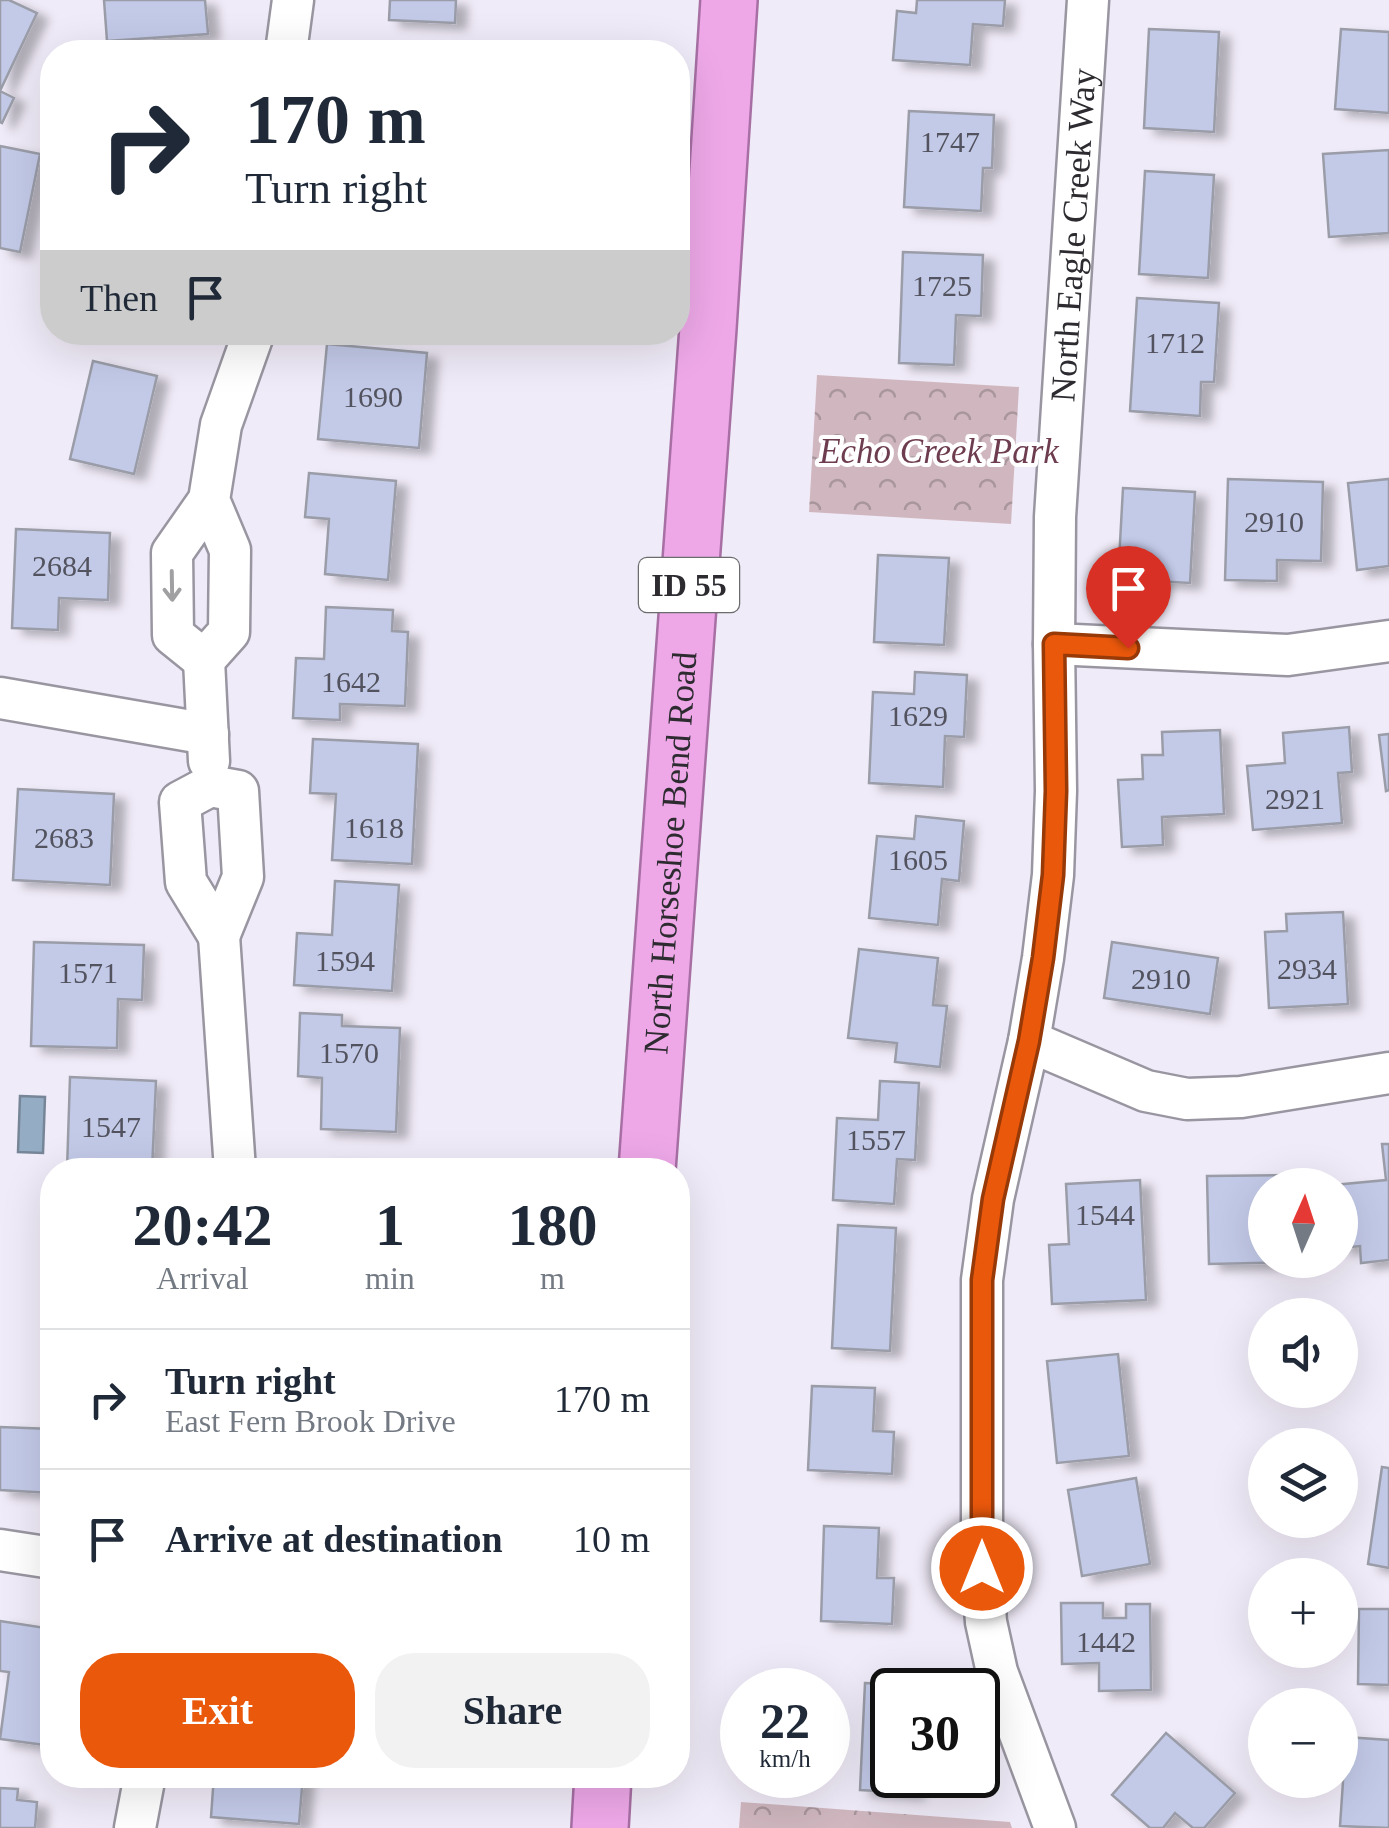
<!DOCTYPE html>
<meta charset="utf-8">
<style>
body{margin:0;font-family:Georgia,serif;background:#f2f2f3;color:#1f2937;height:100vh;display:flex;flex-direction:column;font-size:38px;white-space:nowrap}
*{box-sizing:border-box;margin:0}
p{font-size:32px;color:#747a83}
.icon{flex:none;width:55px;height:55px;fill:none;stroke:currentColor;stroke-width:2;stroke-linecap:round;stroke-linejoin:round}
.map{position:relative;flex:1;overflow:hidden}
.details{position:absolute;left:40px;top:1158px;width:650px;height:630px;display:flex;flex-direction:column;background:#fff;border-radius:40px;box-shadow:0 10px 40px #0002}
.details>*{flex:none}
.guide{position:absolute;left:40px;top:40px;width:650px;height:305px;border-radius:40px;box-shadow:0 10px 40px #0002;background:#fff;color:#1f2937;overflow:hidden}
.needle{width:65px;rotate:3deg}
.tools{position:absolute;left:1248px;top:1168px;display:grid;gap:20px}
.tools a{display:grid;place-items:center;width:110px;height:110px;border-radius:50%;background:#fff;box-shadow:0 10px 40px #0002;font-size:50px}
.speed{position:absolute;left:720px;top:1668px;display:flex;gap:20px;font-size:50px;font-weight:700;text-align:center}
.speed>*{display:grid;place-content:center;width:130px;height:130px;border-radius:50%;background:#fff;box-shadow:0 10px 40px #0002;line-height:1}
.speed small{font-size:25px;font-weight:400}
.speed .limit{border:5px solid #111;border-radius:15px;background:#fff;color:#111}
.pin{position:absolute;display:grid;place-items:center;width:85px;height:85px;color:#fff;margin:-102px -42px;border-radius:50% 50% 50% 0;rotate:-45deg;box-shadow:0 0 10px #0007}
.pin .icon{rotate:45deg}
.me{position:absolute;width:110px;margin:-55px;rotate:0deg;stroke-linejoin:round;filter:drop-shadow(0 0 8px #0008)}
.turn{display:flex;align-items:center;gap:35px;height:210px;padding:0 40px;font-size:45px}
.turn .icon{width:130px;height:130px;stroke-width:2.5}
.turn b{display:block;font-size:70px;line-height:85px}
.then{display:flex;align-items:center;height:95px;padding:0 40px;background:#0003;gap:20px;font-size:38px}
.eta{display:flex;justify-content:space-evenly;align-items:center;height:170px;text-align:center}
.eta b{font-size:60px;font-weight:700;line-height:70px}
.primary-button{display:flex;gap:20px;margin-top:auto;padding:20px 40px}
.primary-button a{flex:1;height:115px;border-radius:40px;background:#ea580c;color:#fff;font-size:40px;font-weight:700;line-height:115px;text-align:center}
.primary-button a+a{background:#f2f2f3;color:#1f2937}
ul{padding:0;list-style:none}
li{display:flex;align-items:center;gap:30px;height:140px;padding:0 40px;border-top:2px solid #e0e1e3}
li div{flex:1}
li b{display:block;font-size:38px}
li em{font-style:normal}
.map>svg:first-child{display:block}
</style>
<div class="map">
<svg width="1389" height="1828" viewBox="0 0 1389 1828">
<defs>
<pattern id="park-crowns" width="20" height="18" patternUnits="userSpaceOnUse" patternTransform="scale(2.5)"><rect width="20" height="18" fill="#d0b7bf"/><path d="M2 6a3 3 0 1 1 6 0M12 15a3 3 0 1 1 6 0" fill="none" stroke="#a9959c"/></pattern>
<filter id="shadow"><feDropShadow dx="11" dy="6" stdDeviation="5" flood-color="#0004"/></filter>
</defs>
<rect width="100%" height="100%" fill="#f0ebf8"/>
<g fill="url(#park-crowns)">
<path d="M817,375L1019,387L1011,524L809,512Z"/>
<path d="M741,1802L1010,1822L1012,1828H739Z"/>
</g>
<path fill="#95adc4" stroke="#768698" stroke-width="2.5" d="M20,1096L45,1097L43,1153L18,1152Z"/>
<g fill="#c3cae8" stroke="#9a9da8" stroke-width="2.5" filter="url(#shadow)">
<path d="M0,0H9L37,13L0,91L14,98L2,123L0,122Z"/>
<path d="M104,0H205L208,34L107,41Z"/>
<path d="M390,0H456L455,23L389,20Z"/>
<path d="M917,0H1005L1003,26L973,24L970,65L893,60L897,11L916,13Z"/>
<path d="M1149,29L1219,32L1214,132L1144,128Z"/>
<path d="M1341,29L1389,32V113L1335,109Z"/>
<path d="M909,111L994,115L992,168H983L981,211L904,207Z"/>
<path d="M0,146L40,154L20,252L0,248Z"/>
<path d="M1389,150V233L1329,237L1323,154Z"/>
<path d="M1145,171L1214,175L1208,278L1139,274Z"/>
<path d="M903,252L983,255L981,316L956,315L954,365L899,363Z"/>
<path d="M1137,298L1219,303L1214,382H1201L1200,416L1130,411Z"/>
<path d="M327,344L427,353L419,448L318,439Z"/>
<path d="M93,361L157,376L134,474L70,459Z"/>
<path d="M309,473L396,481L388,580L325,574L329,519L305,517Z"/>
<path d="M1228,479L1323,482L1321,561L1277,560V581L1225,580Z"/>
<path d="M1389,479V566L1357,570L1348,483Z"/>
<path d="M1123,488L1195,492L1190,583L1118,579Z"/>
<path d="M16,529L110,533L108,600L59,598L58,630L12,628Z"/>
<path d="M878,555L949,558L944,645L874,642Z"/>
<path d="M326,607L393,610L392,631L408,632L405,706L340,704V720L293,718L296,658L324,659Z"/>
<path d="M915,672L967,675L964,737L945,736L943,787L869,783L873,692L914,694Z"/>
<path d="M1349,727L1352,772L1338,773L1342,823L1253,830L1247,766L1285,763L1283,733Z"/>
<path d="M1220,730L1224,814L1162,817L1163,845L1122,847L1118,780L1143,779L1142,755H1163L1162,732Z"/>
<path d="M1389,734V790L1386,791L1379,735Z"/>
<path d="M313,739L418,744L412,864L332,860L336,794L310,793Z"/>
<path d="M18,789L114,794L110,885L13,880Z"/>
<path d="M916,816L964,821L959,881L942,879L938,925L869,918L877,836L914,839Z"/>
<path d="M335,881L399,885L392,991L294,985L297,933L332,935Z"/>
<path d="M1343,912L1348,1004L1269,1008L1265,932L1287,931L1286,914Z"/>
<path d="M34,942L144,945L142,1000L118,999L117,1048L31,1046Z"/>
<path d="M1112,942L1218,958L1210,1014L1104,998Z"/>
<path d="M859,949L938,958L933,1005L947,1006L940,1067L895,1062L897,1043L848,1038Z"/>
<path d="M300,1013L342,1015V1026L400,1028L396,1132L321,1129L322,1078L298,1076Z"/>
<path d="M70,1077L156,1081L152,1170H67Z"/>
<path d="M880,1081L919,1083L915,1160L897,1159L894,1204L833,1200L837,1118L878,1120Z"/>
<path d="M1382,1144H1389V1260L1361,1263L1360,1246L1340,1248V1185H1333L1386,1180Z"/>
<path d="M322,1160L388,1163L387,1170H322Z"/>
<path d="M1297,1175V1185H1265V1260H1298V1262L1209,1264L1207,1176Z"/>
<path d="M1140,1180L1146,1300L1052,1304L1049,1245L1069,1244L1066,1184Z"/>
<path d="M838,1225L896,1228L890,1351L832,1348Z"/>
<path d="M1118,1354L1129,1456L1057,1463L1047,1361Z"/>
<path d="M812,1386L875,1388L873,1431L894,1432L892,1474L808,1470Z"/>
<path d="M0,1427L52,1429V1493L0,1490Z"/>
<path d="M1382,1467L1389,1468V1568L1368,1564Z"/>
<path d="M1136,1478L1150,1564L1082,1576L1068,1490Z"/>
<path d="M824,1526L879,1528L877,1578H894L892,1624L821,1621Z"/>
<path d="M1061,1603H1103V1618H1126V1604H1150L1151,1690L1099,1691V1663L1062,1664Z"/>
<path d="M1359,1609H1389V1685L1358,1684Z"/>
<path d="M0,1621L52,1629V1746L0,1739L9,1672L0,1671Z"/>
<path d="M865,1683L919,1685V1690H892V1775H914L913,1793L860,1790Z"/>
<path d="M1166,1733L1235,1793L1204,1828H1193L1175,1813L1163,1828H1150L1112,1795Z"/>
<path d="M1346,1737L1389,1740V1828L1340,1826Z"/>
<path d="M214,1775H303L299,1824L211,1817Z"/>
<path d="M0,1788L18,1789L17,1800L37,1802L35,1828H0Z"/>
</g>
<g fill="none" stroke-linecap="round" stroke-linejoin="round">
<g stroke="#9a96a1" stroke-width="45">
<g id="minor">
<path d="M286,52L293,0"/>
<path d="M209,500L230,550L229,632L204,660L173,635L172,553L209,500L221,425L254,332"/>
<path d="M1054,644L1288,655L1389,641"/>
<path d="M204,660L209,761"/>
<path d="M0,698L208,734"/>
<path d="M210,786L238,791L243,877L219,936L186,882L180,802Z"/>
<path d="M219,936L235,1170"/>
<path d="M1029,1041L1146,1091L1187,1099L1241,1097L1389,1073"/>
<path d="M0,1550L52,1558"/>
<path d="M135,1828L145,1775"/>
<path id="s1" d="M1055,1828L997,1672L986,1622L982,1568V1280L993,1199L1029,1041L1043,958L1053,875L1056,791L1054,644L1055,517L1088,0"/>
</g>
</g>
<g stroke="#a76fa4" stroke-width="60">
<g id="trunk">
<path id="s2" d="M647,1170L708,328L729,0"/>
<path d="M600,1828L603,1775"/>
</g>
</g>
<use href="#minor" stroke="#fff" stroke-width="40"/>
<use href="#trunk" stroke="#eea8e8" stroke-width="55"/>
</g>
<defs><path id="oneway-shaft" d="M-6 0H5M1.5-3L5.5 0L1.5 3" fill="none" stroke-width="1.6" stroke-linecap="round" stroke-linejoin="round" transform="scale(2.5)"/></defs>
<use stroke="#a0a0a2" href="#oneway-shaft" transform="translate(172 586) rotate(89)"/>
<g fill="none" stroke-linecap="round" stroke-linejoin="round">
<g stroke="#983908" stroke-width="25">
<path id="route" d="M982,1568V1280L993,1199L1029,1041L1043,958L1053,875L1056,791L1054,644L1128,648"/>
</g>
<use href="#route" stroke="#ea580c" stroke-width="18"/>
</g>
<g text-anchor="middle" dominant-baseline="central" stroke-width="8" stroke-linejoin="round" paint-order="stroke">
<g font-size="30" fill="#52535e">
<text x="950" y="141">1747</text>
<text x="942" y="285">1725</text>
<text x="1175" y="342">1712</text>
<text x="373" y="396">1690</text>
<text x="1274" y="521">2910</text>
<text x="62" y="565">2684</text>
<text x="351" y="681">1642</text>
<text x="918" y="715">1629</text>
<text x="1295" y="798">2921</text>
<text x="374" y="827">1618</text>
<text x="64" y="837">2683</text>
<text x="918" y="859">1605</text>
<text x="345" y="960">1594</text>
<text x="1307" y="968">2934</text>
<text x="88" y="972">1571</text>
<text x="1161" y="978">2910</text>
<text x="349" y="1052">1570</text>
<text x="111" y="1126">1547</text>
<text x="876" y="1139">1557</text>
<text x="1105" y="1214">1544</text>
<text x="1106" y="1641">1442</text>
</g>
<rect fill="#fff" stroke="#6c6b6e" stroke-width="2.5" x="639" y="558" width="100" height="54" rx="8"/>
<g font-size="32" font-weight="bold" fill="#2d2b30">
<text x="689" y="585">ID 55</text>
</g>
<g font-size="35" fill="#2d2b30" stroke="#fff">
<text stroke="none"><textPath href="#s1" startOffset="1612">North Eagle Creek Way</textPath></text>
<text stroke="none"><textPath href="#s2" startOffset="318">North Horseshoe Bend Road</textPath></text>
</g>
<g font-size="35" font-style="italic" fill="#6d3c4f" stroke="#fff">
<text x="939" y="451">Echo Creek Park</text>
</g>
</g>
</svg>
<div class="tools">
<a><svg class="needle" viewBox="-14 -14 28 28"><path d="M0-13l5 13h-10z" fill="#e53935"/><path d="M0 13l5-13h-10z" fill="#747a83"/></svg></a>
<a><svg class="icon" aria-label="sound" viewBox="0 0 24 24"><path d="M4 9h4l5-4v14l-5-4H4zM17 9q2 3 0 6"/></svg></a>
<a><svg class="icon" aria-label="layers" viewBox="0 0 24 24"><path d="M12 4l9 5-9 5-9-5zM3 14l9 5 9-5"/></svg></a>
<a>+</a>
<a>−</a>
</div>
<div class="speed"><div>22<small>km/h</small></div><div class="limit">30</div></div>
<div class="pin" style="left:1128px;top:648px;background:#d93025"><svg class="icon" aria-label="arrive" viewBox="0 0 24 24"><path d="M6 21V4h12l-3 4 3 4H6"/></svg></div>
<svg class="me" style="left:982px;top:1568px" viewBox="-20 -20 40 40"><circle r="17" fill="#ea580c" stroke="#fff" stroke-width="3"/><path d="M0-11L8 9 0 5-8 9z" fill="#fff"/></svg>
<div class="guide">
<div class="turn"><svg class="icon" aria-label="right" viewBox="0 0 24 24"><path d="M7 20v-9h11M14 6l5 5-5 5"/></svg><div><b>170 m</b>Turn right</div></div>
<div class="then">Then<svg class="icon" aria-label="arrive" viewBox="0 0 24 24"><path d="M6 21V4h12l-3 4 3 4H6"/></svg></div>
</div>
<section class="details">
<div class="eta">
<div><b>20:42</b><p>Arrival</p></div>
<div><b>1</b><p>min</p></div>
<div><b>180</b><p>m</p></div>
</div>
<ul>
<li><svg class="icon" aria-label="right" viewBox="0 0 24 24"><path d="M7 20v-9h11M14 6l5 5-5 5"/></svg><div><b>Turn right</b><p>East Fern Brook Drive</p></div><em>170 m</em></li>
<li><svg class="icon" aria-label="arrive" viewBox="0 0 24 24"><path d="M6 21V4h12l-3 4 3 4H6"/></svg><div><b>Arrive at destination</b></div><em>10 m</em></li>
</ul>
<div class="primary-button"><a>Exit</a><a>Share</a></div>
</section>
</div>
